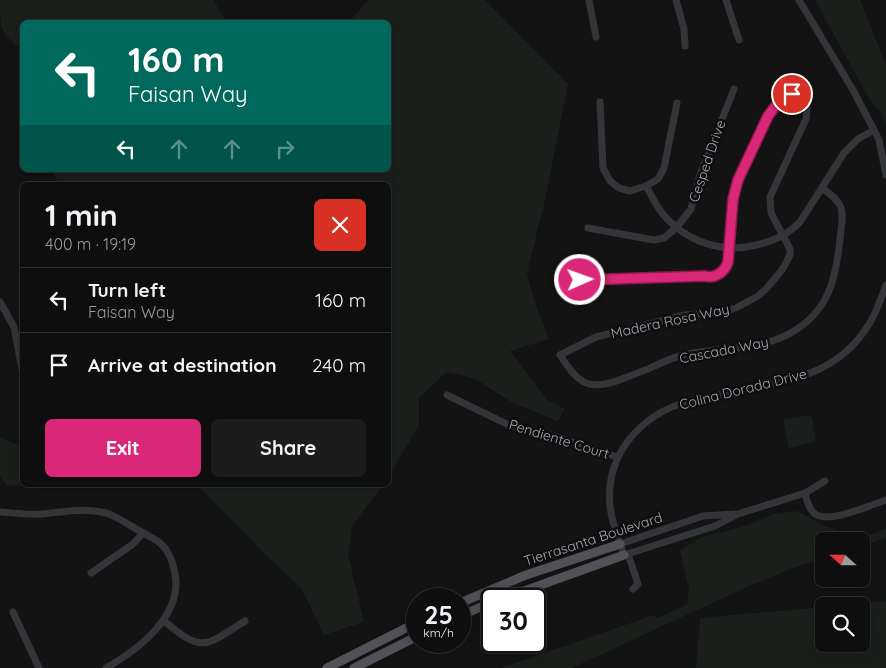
<!DOCTYPE html>
<meta charset="utf-8">
<style>
body{margin:0;font-family:Quicksand,sans-serif;background:#1c1c1d;color:#f1f3f6;height:100vh;display:flex;flex-direction:column;font-size:19px;white-space:nowrap}
*{box-sizing:border-box;margin:0}
p{font-size:16px;color:#9b9c9e}
.icon{flex:none;width:28px;height:28px;fill:none;stroke:currentColor;stroke-width:2;stroke-linecap:round;stroke-linejoin:round}
.map{position:relative;flex:1;overflow:hidden}
.side{position:absolute;left:20px;top:182px;width:371px;height:305px;display:flex;flex-direction:column;background:#0e0e0f;border-radius:8px;box-shadow:0 2px 12px #0003,0 0 0 1px #2e2e2f}
.side>*{flex:none}
.hud{position:absolute;left:20px;top:20px;width:371px;height:152px;border-radius:8px;box-shadow:0 2px 12px #0003,0 0 0 1px #2e2e2f;background:#00695c;color:#fff;overflow:hidden}
.needle{width:32px;rotate:291deg}
.fabs{position:absolute;left:815px;top:532px;display:grid;gap:10px}
.fabs a{display:grid;place-items:center;width:55px;height:55px;border-radius:8px;background:#0e0e0f;box-shadow:0 2px 12px #0003,0 0 0 1px #2e2e2f;font-size:25px}
.speed{position:absolute;left:406px;top:588px;display:flex;gap:10px;font-size:25px;font-weight:700;text-align:center}
.speed>*{display:grid;place-content:center;width:65px;height:65px;border-radius:50%;background:#0e0e0f;box-shadow:0 2px 12px #0003,0 0 0 1px #2e2e2f;line-height:1}
.speed small{font-size:12px;font-weight:400}
.speed .limit{border:2px solid #111;border-radius:8px;background:#fff;color:#111}
.pin{position:absolute;display:grid;place-items:center;width:42px;height:42px;color:#fff;margin:-21px;border:2px solid #fff;border-radius:50%;box-shadow:0 1px 5px #0007}
.me{position:absolute;width:55px;margin:-28px;rotate:88deg;stroke-linejoin:round;filter:drop-shadow(0 0 4px #0008)}
.turn{display:flex;align-items:center;gap:18px;height:105px;padding:0 25px;font-size:22px}
.turn .icon{width:65px;height:65px;stroke-width:2.5}
.turn b{display:block;font-size:35px;line-height:42px}
.lanes{display:flex;align-items:center;height:48px;padding:0 25px;background:#0003;justify-content:center;gap:25px;direction:ltr}
.lanes .off{opacity:.35}
.round{display:grid;place-items:center;flex:none;width:52px;height:52px;border-radius:8px;background:#1c1c1d}
.overview{display:flex;align-items:center;justify-content:space-between;height:85px;padding:0 25px}
h1{font-size:30px;font-weight:800;line-height:38px}
.button{display:flex;gap:10px;margin-top:auto;padding:10px 25px}
.button a{flex:1;height:58px;border-radius:8px;background:#db2777;color:#fff;font-size:20px;font-weight:800;line-height:58px;text-align:center}
.button a+a{background:#1c1c1d;color:#f1f3f6}
ul{padding:0;list-style:none}
li{display:flex;align-items:center;gap:15px;height:65px;padding:0 25px;border-top:1px solid #2e2e2f}
li div{flex:1}
li b{display:block;font-size:19px}
li em{font-style:normal}
.map>svg:first-child{display:block}
</style>
<div class="map">
<svg width="886" height="668" viewBox="0 0 886 668">
<rect width="100%" height="100%" fill="#131314"/>
<g fill="#1a1f1b">
<path d="M0,0H213L224,18L232,22H22V50C0,32 0,29 0,0Z"/>
<path d="M368,0H485L568,84L545,200L527,273L534,300L549,339L510,351L547,400L565,409L558,421L511,402L474,378L447,372L419,397V425L389,476V185H59L52,170H389V22H349Z"/>
<path d="M815,0H860L886,65V126L884,117L868,97Z"/>
<path d="M809,415L812,417L816,439L814,442L789,448L783,420Z"/>
<path d="M0,437L15,444H22V485H26L7,486L0,475Z"/>
<path d="M197,485H383L352,526L348,555L364,622L324,635L301,588L266,555Z"/>
<path d="M798,511C812,520 847,539 864,536C871,535 879,531 886,529V538L861,546V541H824V558L793,568L751,585L572,668H501L654,615L658,618L687,604L689,589L680,551L699,538L742,527L774,514Z"/>
<path d="M886,601V668H696L700,618L824,607V644H861V606H832Z"/>
</g>
<g fill="none" stroke-linecap="round" stroke-linejoin="round">
<g stroke="#343539" stroke-width="7">
<path d="M589,0L596,37"/>
<path d="M676,0L684,29L685,46"/>
<path d="M726,0L739,40"/>
<path d="M799,0L853,90L874,130L879,140L886,175"/>
<path d="M600,102L603,168L610,181L619,188L630,191L646,186L658,179L664,168L677,103"/>
<path d="M646,186C651,195 656,205 662,213C685,241 721,254 756,245C774,241 787,235 800,222L844,153L858,139L874,130"/>
<path d="M588,228L654,240L664,238L677,227L691,209L700,175L734,89"/>
<path d="M580,280L705,276C716,279 725,271 728,262L733,199L738,181L768,116L777,103L801,88L807,107L806,119L770,197L771,213L790,249V255L782,270L767,288L758,296L736,308L723,312L685,315L596,337L560,355C568,366 575,380 589,384C608,388 630,375 648,369C659,364 671,358 683,355C718,347 763,351 794,331C830,309 836,277 840,239C843,211 847,205 822,188"/>
<path d="M0,302L14,327L22,369"/>
<path d="M447,395L511,426L555,436L617,457"/>
<path d="M825,481L805,493L738,514L715,526L624,555C619,539 612,523 610,507C605,454 640,415 689,401C710,397 731,392 753,388C800,379 842,369 869,324C877,312 881,298 886,285"/>
<path d="M805,493C807,501 809,509 815,514C829,524 871,505 886,500"/>
<path d="M0,512C14,513 28,515 42,514C65,512 83,507 106,513C118,517 129,525 140,531C146,535 154,538 160,543C167,549 172,560 174,569C186,614 139,649 106,668"/>
<path d="M620,544L703,516L735,514"/>
<path d="M628,554L638,584L633,589"/>
<path d="M91,573L133,544L143,533"/>
<path d="M13,612L39,668"/>
<path d="M164,621C203,654 205,646 245,621"/>
</g>
<g stroke="#515258" stroke-width="9">
<path d="M502,599L624,555"/>
<path d="M460,603L526,575L620,544"/>
<path d="M460,616L492,602"/>
<path d="M327,668L418,622"/>
<path d="M354,668L418,636"/>
</g>
</g>
<g fill="none" stroke-linecap="round" stroke-linejoin="round">
<g stroke="#8e194d" stroke-width="12">
<path id="route" d="M580,280L705,276C716,279 725,271 728,262L733,199L738,180L768,116L777,104L792,94"/>
</g>
<use href="#route" stroke="#db2777" stroke-width="9"/>
</g>
<g text-anchor="middle" dominant-baseline="central" stroke-width="5" stroke-linejoin="round" paint-order="stroke">
<g font-size="14" fill="#a6a9b3" stroke="#0e0e0f">
<text transform="translate(707 161) rotate(-71)">Cesped Drive</text>
<text transform="translate(670 321) rotate(-12)">Madera Rosa Way</text>
<text transform="translate(724 350) rotate(-11)">Cascada Way</text>
<text transform="translate(743 389) rotate(-14)">Colina Dorada Drive</text>
<text transform="translate(559 439) rotate(17)">Pendiente Court</text>
<text transform="translate(593 539) rotate(-18)">Tierrasanta Boulevard</text>
</g>
</g>
</svg>
<div class="fabs">
<a><svg class="needle" viewBox="-14 -14 28 28"><path d="M0-13l5 13h-10z" fill="#e53935"/><path d="M0 13l5-13h-10z" fill="#9b9c9e"/></svg></a>
<a><svg class="icon" aria-label="search" viewBox="0 0 24 24"><circle cx="10" cy="10" r="6"/><path d="M15 15l6 6"/></svg></a>
</div>
<div class="speed"><div>25<small>km/h</small></div><div class="limit">30</div></div>
<div class="pin" style="left:792px;top:94px;background:#d93025"><svg class="icon" aria-label="arrive" viewBox="0 0 24 24"><path d="M6 21V4h12l-3 4 3 4H6"/></svg></div>
<svg class="me" style="left:580px;top:280px" viewBox="-20 -20 40 40"><circle r="17" fill="#db2777" stroke="#fff" stroke-width="3"/><path d="M0-11L8 9 0 5-8 9z" fill="#fff"/></svg>
<div class="hud">
<div class="turn"><svg class="icon" aria-label="left" viewBox="0 0 24 24"><path d="M17 20v-9H6M10 6l-5 5 5 5"/></svg><div><b>160 m</b>Faisan Way</div></div>
<div class="lanes"><svg class="icon" aria-label="left" viewBox="0 0 24 24"><path d="M17 20v-9H6M10 6l-5 5 5 5"/></svg><svg class="icon off" aria-label="ahead" viewBox="0 0 24 24"><path d="M12 20V5M6 11l6-6 6 6"/></svg><svg class="icon off" aria-label="ahead" viewBox="0 0 24 24"><path d="M12 20V5M6 11l6-6 6 6"/></svg><svg class="icon off" aria-label="right" viewBox="0 0 24 24"><path d="M7 20v-9h11M14 6l5 5-5 5"/></svg></div>
</div>
<section class="side">
<div class="overview"><div><h1>1 min</h1><p>400 m · 19:19</p></div><a class="round" style="background:#d93025;color:#fff"><svg class="icon" aria-label="close" viewBox="0 0 24 24"><path d="M6 6l12 12M18 6L6 18"/></svg></a></div>
<ul>
<li><svg class="icon" aria-label="left" viewBox="0 0 24 24"><path d="M17 20v-9H6M10 6l-5 5 5 5"/></svg><div><b>Turn left</b><p>Faisan Way</p></div><em>160 m</em></li>
<li><svg class="icon" aria-label="arrive" viewBox="0 0 24 24"><path d="M6 21V4h12l-3 4 3 4H6"/></svg><div><b>Arrive at destination</b></div><em>240 m</em></li>
</ul>
<div class="button"><a>Exit</a><a>Share</a></div>
</section>
</div>
